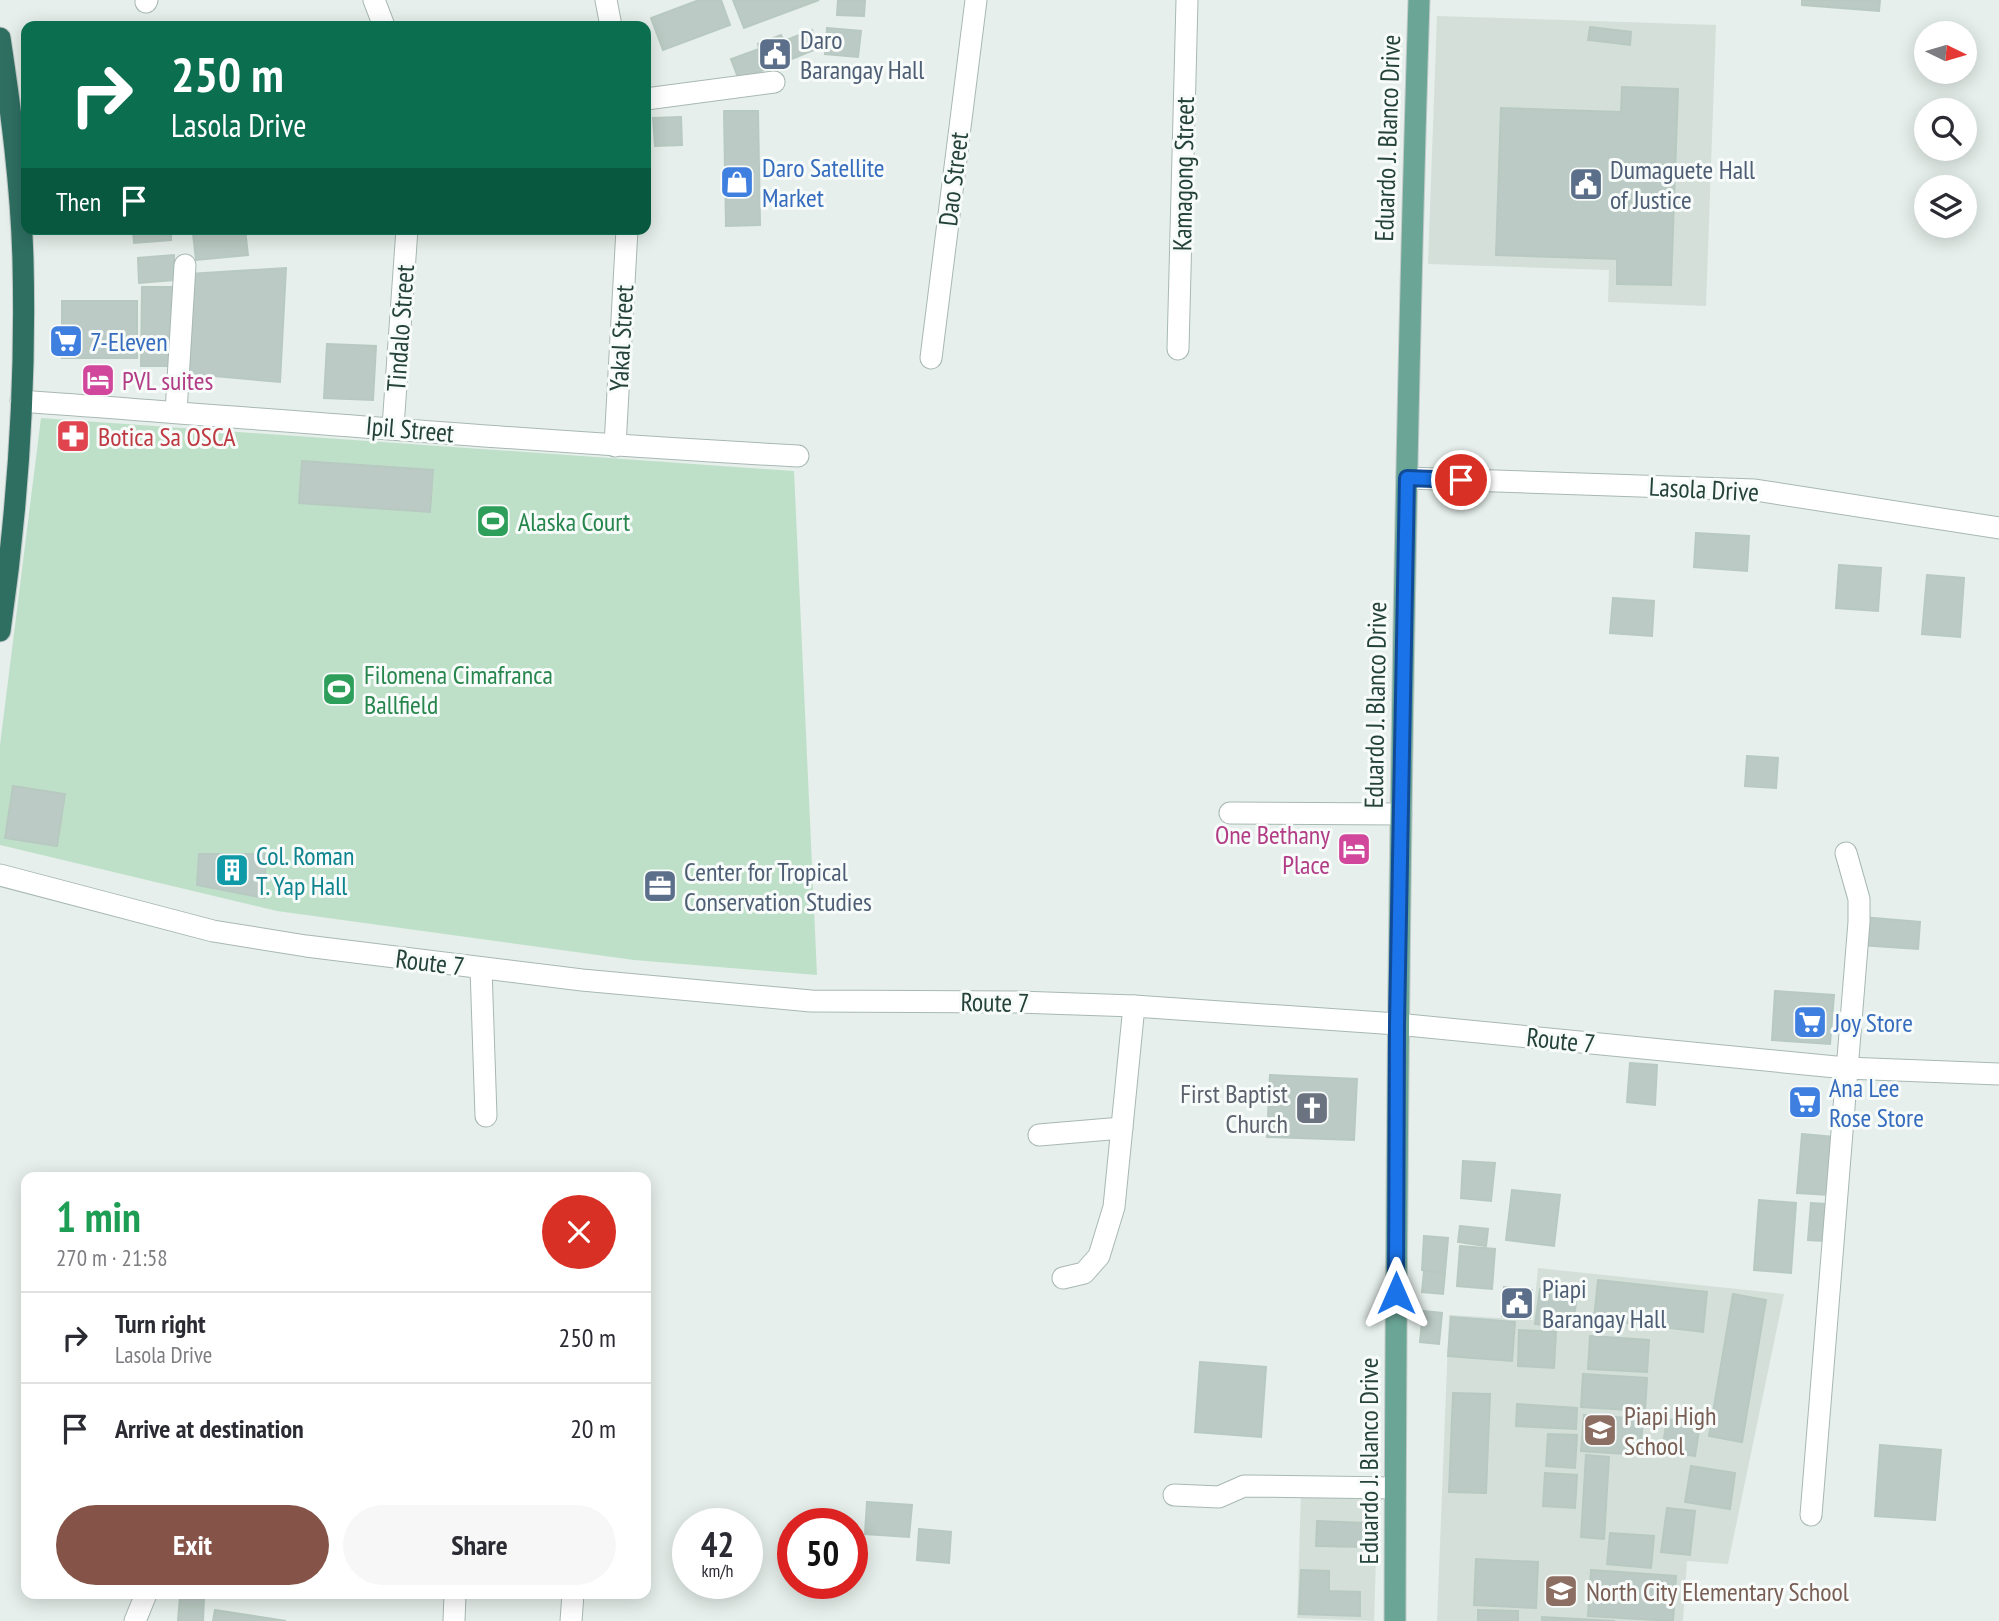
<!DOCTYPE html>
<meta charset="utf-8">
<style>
body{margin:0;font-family:"PT Sans Narrow",sans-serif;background:#f7f7f7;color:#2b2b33;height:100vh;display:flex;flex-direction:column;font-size:26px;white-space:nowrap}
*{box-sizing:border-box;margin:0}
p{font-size:23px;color:#7c7c81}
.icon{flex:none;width:38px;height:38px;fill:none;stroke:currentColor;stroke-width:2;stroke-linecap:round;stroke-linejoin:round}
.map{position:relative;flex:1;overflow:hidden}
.sheet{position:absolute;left:21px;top:1172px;width:630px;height:427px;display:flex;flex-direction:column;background:#fff;border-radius:14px;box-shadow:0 4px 18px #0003}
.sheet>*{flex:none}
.guide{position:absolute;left:21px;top:21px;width:630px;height:214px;border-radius:14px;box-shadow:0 4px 18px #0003;background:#0b6e4f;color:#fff;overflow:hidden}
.needle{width:46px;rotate:95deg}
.buttons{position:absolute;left:1914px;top:21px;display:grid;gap:14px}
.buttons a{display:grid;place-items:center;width:63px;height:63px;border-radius:50%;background:#fff;box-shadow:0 4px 18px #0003;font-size:35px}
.speed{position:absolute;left:672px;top:1508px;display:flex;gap:14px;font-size:35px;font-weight:700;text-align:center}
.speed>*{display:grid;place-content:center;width:91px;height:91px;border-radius:50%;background:#fff;box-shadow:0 4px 18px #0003;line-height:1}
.speed small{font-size:18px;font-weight:400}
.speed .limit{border:10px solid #d22;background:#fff;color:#111}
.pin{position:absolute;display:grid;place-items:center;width:60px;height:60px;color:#fff;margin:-30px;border:4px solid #fff;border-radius:50%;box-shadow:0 2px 7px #0007}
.me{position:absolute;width:77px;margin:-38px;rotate:0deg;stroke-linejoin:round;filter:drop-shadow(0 0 5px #0008)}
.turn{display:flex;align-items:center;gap:24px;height:147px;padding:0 35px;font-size:32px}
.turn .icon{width:91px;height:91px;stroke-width:2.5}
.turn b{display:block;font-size:49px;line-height:60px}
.then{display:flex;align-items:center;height:66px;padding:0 35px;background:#0003;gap:14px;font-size:26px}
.round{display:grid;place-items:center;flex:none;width:74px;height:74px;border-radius:37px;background:#f7f7f7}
.overview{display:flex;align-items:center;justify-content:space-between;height:119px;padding:0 35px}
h1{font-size:42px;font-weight:700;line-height:52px;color:#1e9e55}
.cta{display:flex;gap:14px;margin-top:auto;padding:14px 35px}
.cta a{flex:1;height:80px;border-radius:42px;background:#855347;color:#fff;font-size:28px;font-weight:700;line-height:80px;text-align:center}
.cta a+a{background:#f7f7f7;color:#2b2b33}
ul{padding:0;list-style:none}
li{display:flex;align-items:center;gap:21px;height:91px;padding:0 35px;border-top:2px solid #e1e1e2}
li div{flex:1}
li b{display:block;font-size:26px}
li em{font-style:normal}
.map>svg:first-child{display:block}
</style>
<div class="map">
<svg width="1999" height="1621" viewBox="0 0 1999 1621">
<rect width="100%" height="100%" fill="#e6efeb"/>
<g fill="#d4dfda">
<path d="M1437,16L1716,25L1706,306L1608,302L1609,270L1428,264Z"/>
<path d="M1538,1268L1784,1294L1728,1564L1687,1561L1683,1621H1437L1449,1315L1533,1320Z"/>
<path d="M1301,1494L1378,1496L1374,1621L1297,1618Z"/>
</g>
<path fill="#bfe0c8" d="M41,418L794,471L817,975L634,960L277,911L0,845V745Z"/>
<g fill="#bbcac4" stroke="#b8c9c2" stroke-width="2">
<path d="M699,0H721L730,25L663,50L651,18Z"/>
<path d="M733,0H819L744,28Z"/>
<path d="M838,0H865L864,16L837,15Z"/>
<path d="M1802,0H1880L1879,11L1802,5Z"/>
<path d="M1590,27L1631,32L1630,45L1588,40Z"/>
<path d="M827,28L861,31L858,57L825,54Z"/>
<path d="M812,30L819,48L739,80L731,59L759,49L758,44L781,35L784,41Z"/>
<path d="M1622,87L1678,89L1671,285L1617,284V259L1496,255L1501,108L1621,112Z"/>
<path d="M724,111H758L760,225L726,226Z"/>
<path d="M681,117L682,145L655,146L653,118Z"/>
<path d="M133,229H171V240L134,243Z"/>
<path d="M245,229L248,255L196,260L193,234Z"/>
<path d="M174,255V280L139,283L138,258Z"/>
<path d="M286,268L280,382L181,373L189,274Z"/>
<path d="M142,287H174L173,366H141Z"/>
<rect x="62" y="301" width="75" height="57"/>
<path d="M327,344L376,346L373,400L324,398Z"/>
<path d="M302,461L433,470L430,512L299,503Z"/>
<path d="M1696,533L1749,536L1747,571L1694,567Z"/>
<path d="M1839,565L1881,568L1878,611L1836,608Z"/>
<path d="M1927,575L1964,578L1960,637L1922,634Z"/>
<path d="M1613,598L1654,601L1652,636L1610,633Z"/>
<path d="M1747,756L1778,758L1776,788L1745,786Z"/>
<path d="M13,786L65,794L57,846L5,838Z"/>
<path d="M199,854H266L264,898L197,885Z"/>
<path d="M1862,917L1920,922L1918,949L1860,945Z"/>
<path d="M1775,991L1834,995L1830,1044L1772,1040Z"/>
<path d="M1630,1063L1657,1065L1655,1105L1627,1102Z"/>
<path d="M1270,1075L1357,1079L1354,1140L1267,1137Z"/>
<path d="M1802,1134L1834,1137L1830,1195L1797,1193Z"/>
<path d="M1463,1161L1495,1163L1491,1201L1461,1198Z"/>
<path d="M1512,1190L1560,1195L1554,1246L1506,1240Z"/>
<path d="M1759,1200L1796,1203L1791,1273L1754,1270Z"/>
<path d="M1811,1203L1826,1204L1824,1241L1808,1240Z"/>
<path d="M1460,1226L1488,1229L1486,1246L1458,1242Z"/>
<path d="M1424,1236L1448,1238L1445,1272L1422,1270Z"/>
<path d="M1460,1246L1495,1249L1492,1289L1457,1286Z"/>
<path d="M1424,1271L1445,1273L1443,1294L1422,1292Z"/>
<path d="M1598,1280L1707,1292L1703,1332L1594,1319Z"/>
<path d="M1504,1287L1532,1290L1530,1318L1502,1316Z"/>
<path d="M1540,1289L1577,1293L1573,1329L1535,1324Z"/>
<path d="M1733,1294L1766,1300L1742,1442L1709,1436Z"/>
<path d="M1423,1311L1442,1313L1439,1344L1420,1342Z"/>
<path d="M1451,1317L1515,1322L1512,1361L1448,1356Z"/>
<path d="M1519,1330L1556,1332L1554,1368L1518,1366Z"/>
<path d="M1590,1336L1649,1340L1647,1372L1588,1369Z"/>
<path d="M1200,1362L1266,1367L1261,1437L1195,1432Z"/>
<path d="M1583,1374L1647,1378L1645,1411L1581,1407Z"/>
<path d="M1453,1393L1490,1394L1486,1493L1449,1492Z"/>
<path d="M1517,1404L1577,1408L1576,1429L1516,1426Z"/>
<path d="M1584,1415L1643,1419L1640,1455L1581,1451Z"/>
<path d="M1667,1419L1700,1424L1695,1456L1662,1451Z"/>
<path d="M1548,1434L1577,1435L1575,1468L1546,1466Z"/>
<path d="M1880,1445L1941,1450L1935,1520L1875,1516Z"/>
<path d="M1586,1455L1609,1457L1604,1539L1581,1537Z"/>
<path d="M1691,1466L1735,1473L1730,1509L1685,1502Z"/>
<path d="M1545,1473L1577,1475L1575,1508L1543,1506Z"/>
<path d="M867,1502L912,1505L909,1537L865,1534Z"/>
<path d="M1667,1508L1695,1511L1690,1555L1661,1552Z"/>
<path d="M1317,1521L1364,1523L1363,1547L1316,1546Z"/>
<path d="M919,1529L951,1532L949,1563L917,1560Z"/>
<path d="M1610,1533L1654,1536L1651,1568L1607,1564Z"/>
<path d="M1476,1559L1538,1562L1536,1608L1474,1605Z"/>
<path d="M1301,1570L1329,1571V1591L1360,1592V1616L1299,1614Z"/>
<path d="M1591,1570L1676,1576L1673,1621L1588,1616Z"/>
<path d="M180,1596L204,1597L203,1621H178Z"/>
<path d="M215,1610L286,1621H213Z"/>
<path d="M1478,1610L1518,1611V1621H1478Z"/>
<path d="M1542,1617L1615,1621H1542Z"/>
</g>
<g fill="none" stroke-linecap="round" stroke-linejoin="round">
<g stroke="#a8b8b2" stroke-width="23">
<g id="minor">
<path d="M374,0L384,26"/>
<path d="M606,0L611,26"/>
<path d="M146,2L147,0"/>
<path d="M646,99L774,82"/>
<path d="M1178,349L1187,0"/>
<path d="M931,358L976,0"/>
<path d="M21,401C280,420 539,442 798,456"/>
<path d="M176,412L185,265"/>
<path d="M393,427L407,229"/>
<path d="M615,446L627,229"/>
<path d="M1407,478L1755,490L1999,528"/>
<path d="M1230,813L1401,814"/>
<path d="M0,875L213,931L306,946L582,980L811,1001L1018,1002L1134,1006L1397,1024L1846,1068L1999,1074"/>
<path d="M481,968L486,1116"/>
<path d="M1039,1135L1122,1128"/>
<path d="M1063,1278L1084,1273L1099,1256L1114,1207L1134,1006"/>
<path d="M1174,1495L1219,1497L1244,1486L1395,1488"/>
<path d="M1811,1515L1859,922V899L1846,853"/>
<path d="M135,1621L146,1594"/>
<path d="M454,1621L455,1594"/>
<path d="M571,1621L573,1594"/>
</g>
</g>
<g stroke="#c2cac8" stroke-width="23">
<path id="major" d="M1395,1621C1396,1081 1402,540 1419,0"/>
</g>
<g stroke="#c2cac8" stroke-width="23">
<path id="highway" d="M0,38C11,111 21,186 23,260C26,384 18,508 0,631"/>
</g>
<use href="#minor" stroke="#fff" stroke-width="21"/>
<use href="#major" stroke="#6aa596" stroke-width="21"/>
<use href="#highway" stroke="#2f6f62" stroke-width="21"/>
</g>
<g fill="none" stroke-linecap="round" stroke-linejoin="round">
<g stroke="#114b97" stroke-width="18">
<path id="route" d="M1396,1293L1397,1024L1407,478L1461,480"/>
</g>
<use href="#route" stroke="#1a73e8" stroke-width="12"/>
</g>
<defs>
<g id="civic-square" transform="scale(1.75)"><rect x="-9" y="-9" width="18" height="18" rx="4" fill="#5c6f8a" stroke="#f7fbf9"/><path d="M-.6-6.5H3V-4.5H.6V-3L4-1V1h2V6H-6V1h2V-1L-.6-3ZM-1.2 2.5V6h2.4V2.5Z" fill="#fff"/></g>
<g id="shop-square" transform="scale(1.75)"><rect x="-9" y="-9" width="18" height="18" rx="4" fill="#3f7fe0" stroke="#f7fbf9"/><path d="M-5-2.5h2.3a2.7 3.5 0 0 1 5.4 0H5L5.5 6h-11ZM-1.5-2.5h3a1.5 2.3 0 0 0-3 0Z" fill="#fff"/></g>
<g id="supermarket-square" transform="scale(1.75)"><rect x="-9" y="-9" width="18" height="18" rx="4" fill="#3f7fe0" stroke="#f7fbf9"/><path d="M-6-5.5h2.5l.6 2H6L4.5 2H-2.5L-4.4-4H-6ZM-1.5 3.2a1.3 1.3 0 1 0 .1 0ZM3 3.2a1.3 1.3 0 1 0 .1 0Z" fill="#fff"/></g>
<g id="hotel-square" transform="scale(1.75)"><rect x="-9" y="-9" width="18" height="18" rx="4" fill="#d1479c" stroke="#f7fbf9"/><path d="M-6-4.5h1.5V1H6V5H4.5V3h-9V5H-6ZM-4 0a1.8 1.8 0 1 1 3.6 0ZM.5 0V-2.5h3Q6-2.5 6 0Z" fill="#fff"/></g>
<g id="pharmacy-square" transform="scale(1.75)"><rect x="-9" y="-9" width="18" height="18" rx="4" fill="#e0444e" stroke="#f7fbf9"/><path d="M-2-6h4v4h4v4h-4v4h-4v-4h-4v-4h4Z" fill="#fff"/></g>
<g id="stadium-square" transform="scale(1.75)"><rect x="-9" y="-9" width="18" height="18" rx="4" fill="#2e9e5b" stroke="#f7fbf9"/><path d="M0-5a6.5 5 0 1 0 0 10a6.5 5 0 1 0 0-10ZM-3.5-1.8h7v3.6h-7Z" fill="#fff"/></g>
<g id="building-square" transform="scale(1.75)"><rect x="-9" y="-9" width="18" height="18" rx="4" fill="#0f9aa8" stroke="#f7fbf9"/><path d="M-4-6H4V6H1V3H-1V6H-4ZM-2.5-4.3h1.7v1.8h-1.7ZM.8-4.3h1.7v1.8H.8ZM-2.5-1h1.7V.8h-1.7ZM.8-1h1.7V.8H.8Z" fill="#fff"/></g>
<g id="office-square" transform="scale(1.75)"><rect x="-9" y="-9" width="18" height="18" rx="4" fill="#5c6f8a" stroke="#f7fbf9"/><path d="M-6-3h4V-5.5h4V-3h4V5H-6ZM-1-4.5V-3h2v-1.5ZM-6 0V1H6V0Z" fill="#fff"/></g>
<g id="church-square" transform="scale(1.75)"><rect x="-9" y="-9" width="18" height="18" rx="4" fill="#6b7280" stroke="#f7fbf9"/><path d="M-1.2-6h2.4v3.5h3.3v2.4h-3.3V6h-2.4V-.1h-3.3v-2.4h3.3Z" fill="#fff"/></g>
<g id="school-square" transform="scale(1.75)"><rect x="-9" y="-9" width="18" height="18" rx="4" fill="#8d6e63" stroke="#f7fbf9"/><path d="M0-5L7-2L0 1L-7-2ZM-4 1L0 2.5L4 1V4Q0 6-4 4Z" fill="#fff"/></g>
</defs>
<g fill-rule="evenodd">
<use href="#civic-square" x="775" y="54"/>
<use href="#shop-square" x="737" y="182"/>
<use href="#civic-square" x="1586" y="184"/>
<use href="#supermarket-square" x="66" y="341"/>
<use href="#hotel-square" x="98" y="380"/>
<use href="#pharmacy-square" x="73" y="436"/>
<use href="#stadium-square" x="493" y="521"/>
<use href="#stadium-square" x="339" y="689"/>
<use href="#hotel-square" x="1354" y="849"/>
<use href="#building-square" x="232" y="870"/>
<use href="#office-square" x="660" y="886"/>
<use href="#supermarket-square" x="1810" y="1022"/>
<use href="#supermarket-square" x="1805" y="1102"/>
<use href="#church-square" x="1312" y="1108"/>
<use href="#civic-square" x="1517" y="1303"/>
<use href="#school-square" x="1600" y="1430"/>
<use href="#school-square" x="1561" y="1591"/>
</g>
<g text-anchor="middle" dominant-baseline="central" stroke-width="6" stroke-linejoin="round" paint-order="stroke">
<g font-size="26" fill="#4e5e75" stroke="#f7fbf9" text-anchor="start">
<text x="800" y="39">Daro<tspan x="800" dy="30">Barangay Hall</tspan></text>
<text x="1610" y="169">Dumaguete Hall<tspan x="1610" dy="30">of Justice</tspan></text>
<text x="684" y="871">Center for Tropical<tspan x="684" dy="30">Conservation Studies</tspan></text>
<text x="1542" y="1288">Piapi<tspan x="1542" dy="30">Barangay Hall</tspan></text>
</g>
<g font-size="26" fill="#24423a" stroke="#f7fbf9">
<text transform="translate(1387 138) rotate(-88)">Eduardo J. Blanco Drive</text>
<text transform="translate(1183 174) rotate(-89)">Kamagong Street</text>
<text transform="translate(953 179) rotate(-83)">Dao Street</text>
<text transform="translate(400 328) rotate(-86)">Tindalo Street</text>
<text transform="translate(621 338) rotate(-87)">Yakal Street</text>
<text transform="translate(410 429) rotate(5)">Ipil Street</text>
<text transform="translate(1704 489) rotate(3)">Lasola Drive</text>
<text transform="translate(1375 705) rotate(-89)">Eduardo J. Blanco Drive</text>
<text transform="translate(430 962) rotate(7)">Route 7</text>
<text transform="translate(995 1002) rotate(1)">Route 7</text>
<text transform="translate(1561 1040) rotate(6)">Route 7</text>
<text transform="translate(1368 1461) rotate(-90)">Eduardo J. Blanco Drive</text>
</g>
<g font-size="26" fill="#366cbe" stroke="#f7fbf9" text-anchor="start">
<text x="762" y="167">Daro Satellite<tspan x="762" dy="30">Market</tspan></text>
<text x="90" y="341">7-Eleven</text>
<text x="1834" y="1022">Joy Store</text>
<text x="1829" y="1087">Ana Lee<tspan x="1829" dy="30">Rose Store</tspan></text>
</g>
<g font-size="26" fill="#b23c85" stroke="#f7fbf9" text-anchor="start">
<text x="122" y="380">PVL suites</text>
<text x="1330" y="834" text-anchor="end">One Bethany<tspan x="1330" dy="30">Place</tspan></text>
</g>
<g font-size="26" fill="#be3a42" stroke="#f7fbf9" text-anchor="start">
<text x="98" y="436">Botica Sa OSCA</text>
</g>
<g font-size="26" fill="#27864d" stroke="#f7fbf9" text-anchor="start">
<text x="518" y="521">Alaska Court</text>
<text x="364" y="674">Filomena Cimafranca<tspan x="364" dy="30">Ballfield</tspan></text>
</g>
<g font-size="26" fill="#0d838f" stroke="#f7fbf9" text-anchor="start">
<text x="256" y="855">Col. Roman<tspan x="256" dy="30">T. Yap Hall</tspan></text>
</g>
<g font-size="26" fill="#5b616d" stroke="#f7fbf9" text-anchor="end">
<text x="1288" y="1093">First Baptist<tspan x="1288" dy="30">Church</tspan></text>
</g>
<g font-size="26" fill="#785e54" stroke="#f7fbf9" text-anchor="start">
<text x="1624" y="1415">Piapi High<tspan x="1624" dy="30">School</tspan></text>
<text x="1586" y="1591">North City Elementary School</text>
</g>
</g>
</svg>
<div class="buttons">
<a><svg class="needle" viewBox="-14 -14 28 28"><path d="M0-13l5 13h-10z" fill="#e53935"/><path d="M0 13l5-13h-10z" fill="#7c7c81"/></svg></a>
<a><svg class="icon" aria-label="search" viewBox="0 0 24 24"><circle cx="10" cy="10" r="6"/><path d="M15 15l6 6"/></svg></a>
<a><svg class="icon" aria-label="layers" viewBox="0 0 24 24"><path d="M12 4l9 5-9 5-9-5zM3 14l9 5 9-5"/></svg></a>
</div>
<div class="speed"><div>42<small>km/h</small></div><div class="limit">50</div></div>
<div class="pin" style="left:1461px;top:480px;background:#d93025"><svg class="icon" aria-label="arrive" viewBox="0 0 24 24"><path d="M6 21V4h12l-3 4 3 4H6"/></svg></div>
<svg class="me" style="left:1396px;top:1293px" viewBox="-20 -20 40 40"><path d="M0-17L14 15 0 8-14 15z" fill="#1a73e8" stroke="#fff" stroke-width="4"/></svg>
<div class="guide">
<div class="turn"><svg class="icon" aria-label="right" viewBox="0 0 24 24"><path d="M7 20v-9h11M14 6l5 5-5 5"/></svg><div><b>250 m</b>Lasola Drive</div></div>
<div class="then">Then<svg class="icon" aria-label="arrive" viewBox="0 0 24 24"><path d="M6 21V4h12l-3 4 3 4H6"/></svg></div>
</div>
<section class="sheet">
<div class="overview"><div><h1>1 min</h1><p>270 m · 21:58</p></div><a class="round" style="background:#d93025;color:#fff"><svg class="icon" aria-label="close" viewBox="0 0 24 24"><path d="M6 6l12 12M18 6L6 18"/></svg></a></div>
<ul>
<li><svg class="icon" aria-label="right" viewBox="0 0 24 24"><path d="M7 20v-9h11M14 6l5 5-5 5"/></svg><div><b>Turn right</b><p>Lasola Drive</p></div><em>250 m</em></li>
<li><svg class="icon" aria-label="arrive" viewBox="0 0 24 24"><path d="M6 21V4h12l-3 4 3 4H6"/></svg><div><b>Arrive at destination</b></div><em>20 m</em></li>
</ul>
<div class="cta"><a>Exit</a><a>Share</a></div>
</section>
</div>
